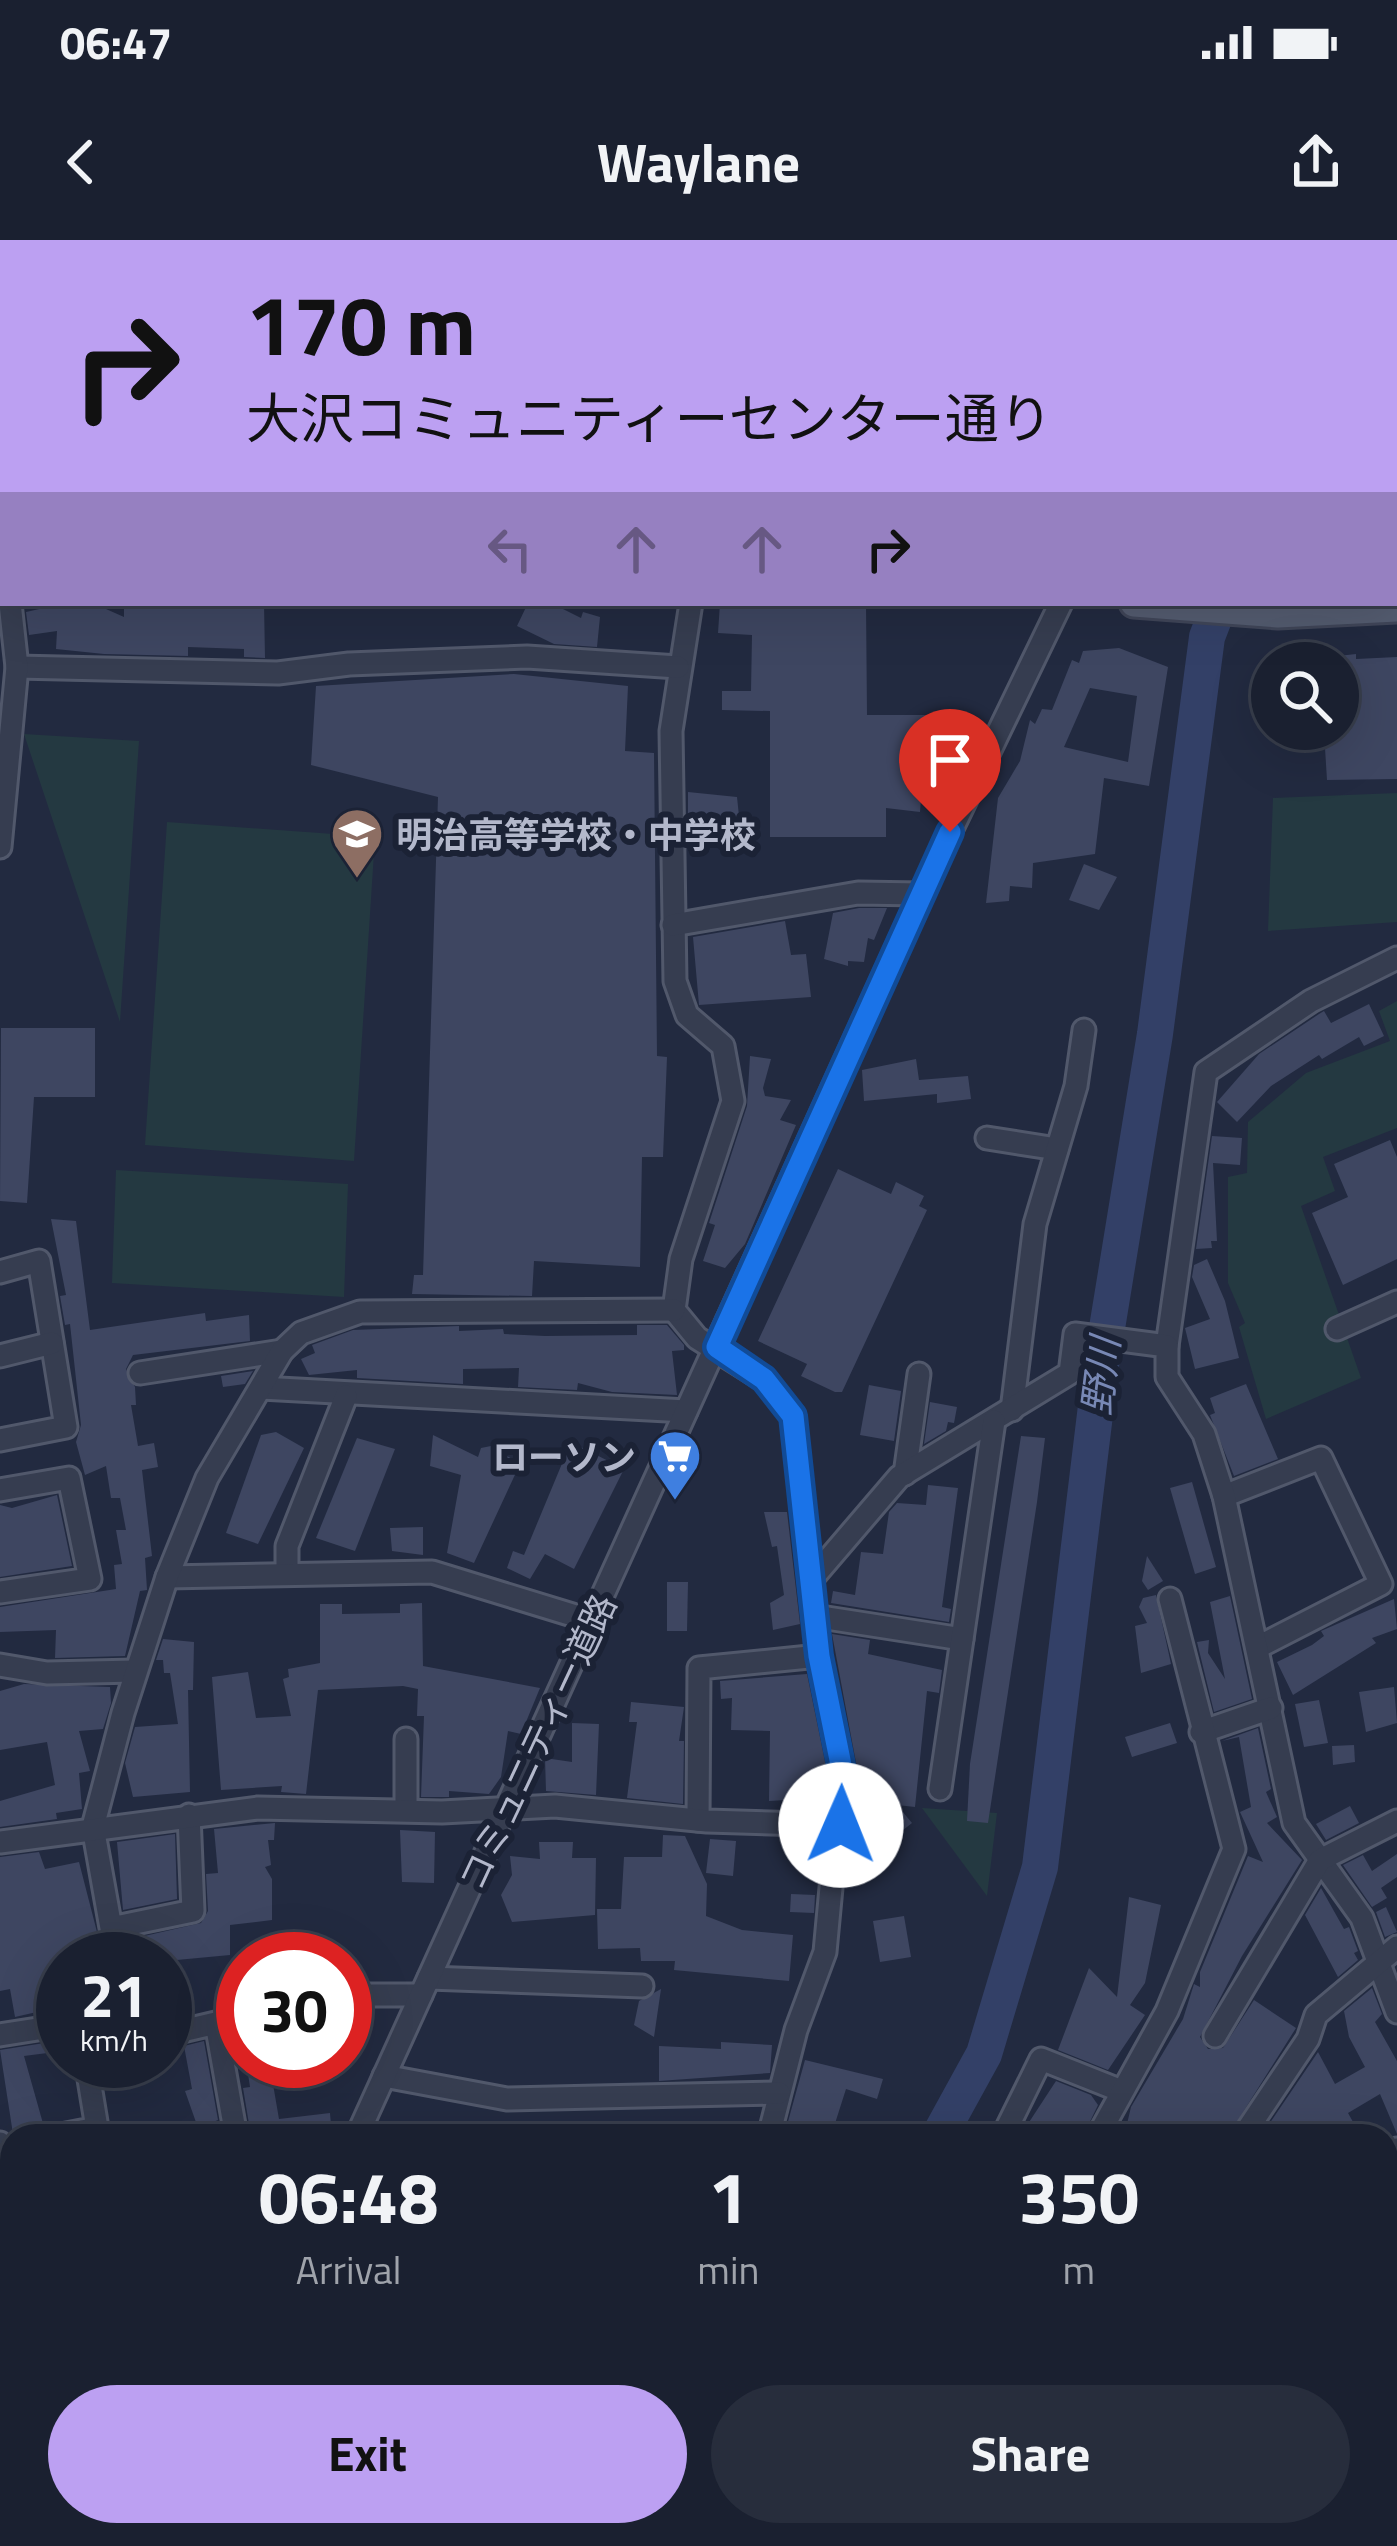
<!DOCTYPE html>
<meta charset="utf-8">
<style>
body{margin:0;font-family:"Titillium Web","Noto Sans JP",sans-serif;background:#272d3c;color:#f1f3f6;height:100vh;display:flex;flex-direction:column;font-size:45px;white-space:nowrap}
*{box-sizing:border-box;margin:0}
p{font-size:39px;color:#9fa3ab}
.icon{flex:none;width:66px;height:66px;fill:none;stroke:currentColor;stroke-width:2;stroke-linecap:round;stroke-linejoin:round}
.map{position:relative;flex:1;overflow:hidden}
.details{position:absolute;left:0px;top:1884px;width:1398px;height:423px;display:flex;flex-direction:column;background:#1a2030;border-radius:36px 36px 0 0;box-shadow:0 12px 48px #0002,0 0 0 3px #383e4c}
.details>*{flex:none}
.top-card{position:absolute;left:0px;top:0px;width:1398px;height:366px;box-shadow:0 12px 48px #0002,0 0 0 3px #383e4c;background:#bca0f2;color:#111;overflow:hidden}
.controls{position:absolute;left:1251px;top:402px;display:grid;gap:24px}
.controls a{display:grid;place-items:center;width:108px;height:108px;border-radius:50%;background:#1a2030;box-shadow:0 12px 48px #0002,0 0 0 3px #383e4c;font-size:60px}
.speed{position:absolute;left:36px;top:1692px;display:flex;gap:24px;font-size:60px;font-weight:700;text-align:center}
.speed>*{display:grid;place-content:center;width:156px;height:156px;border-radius:50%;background:#1a2030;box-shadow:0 12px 48px #0002,0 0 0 3px #383e4c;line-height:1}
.speed small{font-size:30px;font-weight:400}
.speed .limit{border:18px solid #d22;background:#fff;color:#111}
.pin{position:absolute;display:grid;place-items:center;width:102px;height:102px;color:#fff;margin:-123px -51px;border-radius:50% 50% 50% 0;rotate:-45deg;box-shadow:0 0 12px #0007}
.pin .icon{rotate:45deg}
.me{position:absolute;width:132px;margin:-66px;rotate:1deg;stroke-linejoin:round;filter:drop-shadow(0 0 9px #0008)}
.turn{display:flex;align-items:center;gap:42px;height:252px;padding:0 48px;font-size:54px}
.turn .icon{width:156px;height:156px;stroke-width:2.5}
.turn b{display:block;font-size:84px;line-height:102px}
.lanes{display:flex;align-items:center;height:114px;padding:0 48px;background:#0003;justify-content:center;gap:60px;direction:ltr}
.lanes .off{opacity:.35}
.eta{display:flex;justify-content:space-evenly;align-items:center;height:204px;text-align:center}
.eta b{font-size:72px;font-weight:700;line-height:84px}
.cta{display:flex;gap:24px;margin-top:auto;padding:24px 48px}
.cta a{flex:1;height:138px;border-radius:72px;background:#bca0f2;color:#111;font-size:48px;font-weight:700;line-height:138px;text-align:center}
.cta a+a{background:#272d3c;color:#f1f3f6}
.status{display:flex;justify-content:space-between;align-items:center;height:84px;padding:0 60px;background:#1a2030;direction:ltr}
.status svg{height:33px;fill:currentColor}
header{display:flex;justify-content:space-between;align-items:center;height:156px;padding:0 48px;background:#1a2030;font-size:54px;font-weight:700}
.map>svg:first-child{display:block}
</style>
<div class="status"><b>06:47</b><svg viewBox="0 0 49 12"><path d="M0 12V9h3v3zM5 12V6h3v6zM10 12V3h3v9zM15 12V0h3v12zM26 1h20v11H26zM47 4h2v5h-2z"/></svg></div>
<header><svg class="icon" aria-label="back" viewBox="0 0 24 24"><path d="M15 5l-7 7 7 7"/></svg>Waylane<svg class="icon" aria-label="share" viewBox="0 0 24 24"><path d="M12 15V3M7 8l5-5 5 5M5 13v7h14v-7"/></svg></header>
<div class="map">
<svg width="1397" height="2306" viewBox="0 0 1397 2306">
<rect width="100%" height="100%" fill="#222a40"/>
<g fill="#243941">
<path d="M0,0H438L3,3L0,175Z"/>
<path d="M24,494L139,501L120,782Z"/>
<path d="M1397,553V682L1268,691L1273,558Z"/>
<path d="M167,582L375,597L354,921L145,905Z"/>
<path d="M1397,761V888L1323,917L1335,951L1301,966L1361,1138L1266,1179L1239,1087L1245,1083L1228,1043V937L1247,933L1248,882L1306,833L1390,801L1379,771Z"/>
<path d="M116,930L348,944L344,1057L112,1043Z"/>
<path d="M922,1568L997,1573L987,1656Z"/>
</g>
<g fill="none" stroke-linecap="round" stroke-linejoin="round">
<g stroke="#334067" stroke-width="36">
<path d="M1385,3L1386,0"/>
<path d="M939,1896L984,1814L1040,1627L1101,1125L1155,794L1207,397L1220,363"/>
<path d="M728,2306L729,2295"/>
</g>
</g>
<g fill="#3e4661" fill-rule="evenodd">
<path d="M124,363H264L265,418L244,417V409L188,407V416L104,414L56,409L57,391L29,395L26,372L57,365H97L124,377Z"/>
<path d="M528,363H551L581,378L583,372L600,377L597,407L554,404L517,386Z"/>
<path d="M720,363H866L867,475H946L964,502L955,522L924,521L920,572L886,568V597H770V471L722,470V451H751L752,395L718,393Z"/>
<path d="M1119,408L1168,427L1149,546L1104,538L1095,614L1033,623L1032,648L1010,646L1009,661L986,663L998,558L1020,521L1030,480L1035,484L1042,469L1052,470L1072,420L1079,423L1083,411ZM1090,448L1137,456L1128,522L1064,507Z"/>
<path d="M1356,414V419L1397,417V539L1327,540L1324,492H1338V416Z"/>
<path d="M514,434L628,446L625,511L654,513L657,816L667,817L663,917H642L640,1027L534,1021L532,1056L412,1054L414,1035H423L438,557L311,525L316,446Z"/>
<path d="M688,552L737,557L742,605L688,596Z"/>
<path d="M1084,624L1117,637L1099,670L1069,660Z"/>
<path d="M859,668H887L874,700L868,698L864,722L848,721V726L824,719L833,673Z"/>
<path d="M785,681L791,715L806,714L811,757L699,765L693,697Z"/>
<path d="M1369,764L1384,796L1364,806L1359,797L1322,819L1319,815L1271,846L1237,882L1217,862L1259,814L1319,774L1324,771L1331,783Z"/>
<path d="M1,788H95V857H34L27,963L0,961Z"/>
<path d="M750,816L771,819L763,848L765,856L791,860L780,880L796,885L745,1004L725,1028L703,1021L715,985L709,983L747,866Z"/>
<path d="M916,819L919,840L968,836L971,859L937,863V854L864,861L862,830Z"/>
<path d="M1212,896L1242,898L1240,925L1213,923L1217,1001H1211L1212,1008L1196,1009Z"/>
<path d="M1390,900L1397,917V1019L1343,1045L1312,973L1348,957L1334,924Z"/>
<path d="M838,929L891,954L896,942L924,956L919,966L927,970L842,1152H835L801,1136L807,1124L758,1101Z"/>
<path d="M51,979L76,981L90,1090L205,1073L206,1081L249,1075L250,1101L133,1115L126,1129L135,1147L136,1165H131L138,1206L154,1203L158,1227L142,1230L152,1316L145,1318L147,1350L140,1351L125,1416L55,1418L56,1390L0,1392V1367L116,1349L114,1325L122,1324L116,1290H126L120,1258H111L106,1226L85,1235L76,1202L81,1185L70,1084L65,1085L60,1056L66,1055Z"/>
<path d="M1207,1019L1225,1061L1239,1118L1195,1129L1185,1088L1210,1079L1192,1037L1194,1025Z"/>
<path d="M637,1085H667L684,1105V1110L672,1111L677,1155L612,1152L578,1143L577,1150L518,1147L519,1128L463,1129V1144L357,1138V1130L309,1135L301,1119L315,1113L312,1105L353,1090L459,1086V1091L503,1089L504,1094L545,1096L637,1095Z"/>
<path d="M253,1131L245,1144L223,1147L221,1136Z"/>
<path d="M1246,1144L1278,1219L1234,1236L1210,1175L1215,1173L1210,1158Z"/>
<path d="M869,1145L901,1151L894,1201L860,1195Z"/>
<path d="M930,1162L957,1167L954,1183L948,1182L946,1191L924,1204Z"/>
<path d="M276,1192L304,1208L258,1304L226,1293L261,1195Z"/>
<path d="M433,1195L478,1217L481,1208L491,1206L520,1224L474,1323L447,1313L461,1235L430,1226Z"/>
<path d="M1021,1196L1045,1198L1037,1262L988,1583L967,1581L970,1524Z"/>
<path d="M357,1198L395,1209L355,1311L316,1298Z"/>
<path d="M571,1202L624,1229L574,1329L545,1314L530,1339L507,1328L513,1311L524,1315Z"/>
<path d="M1192,1242L1216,1327L1195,1334L1170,1248Z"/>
<path d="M928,1245L958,1248L942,1367L951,1369L949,1382L831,1363L833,1351L855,1355L861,1312L883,1314L889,1272L897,1263L926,1265Z"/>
<path d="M57,1255L72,1326L0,1337V1265L12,1268Z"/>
<path d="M764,1272H787L800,1384L773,1390L770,1363L784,1355L777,1306L772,1307Z"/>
<path d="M423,1287V1315L392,1311L390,1288Z"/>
<path d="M1147,1316L1163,1341L1148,1350L1142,1341Z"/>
<path d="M667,1342H688L687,1391H667Z"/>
<path d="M1156,1355L1171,1424L1141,1433L1135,1386L1147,1383L1139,1367L1143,1358Z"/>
<path d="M1230,1356L1252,1459L1214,1472L1197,1402L1209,1400L1208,1413L1225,1439L1210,1362Z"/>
<path d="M1394,1359L1397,1389L1372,1398L1376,1403L1293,1455L1277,1422L1312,1405L1324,1396L1321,1391Z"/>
<path d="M422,1363L423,1426L540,1448L521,1494L508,1491L501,1537L489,1554L449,1551V1557H421L424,1476H417L418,1449L403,1446L318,1450L306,1554L281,1552L282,1546L221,1550L212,1437L248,1432L256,1478L291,1476L283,1439L289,1437L288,1429L320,1423V1364H342V1374L400,1373V1364Z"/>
<path d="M832,1394L870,1400L868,1414L942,1430L939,1453L927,1451L915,1567L897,1565L912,1583L888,1602L854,1560L857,1528Z"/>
<path d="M163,1399L194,1402L193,1450H188L190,1552L133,1557L125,1523L135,1487L178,1484L170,1433H164L163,1420H156Z"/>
<path d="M807,1434L827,1531L823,1569H803V1559L769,1561L770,1491L731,1490L732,1458L721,1459L720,1441Z"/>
<path d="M24,1444L110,1447L111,1463L103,1489L79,1491L90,1531L79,1533L82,1569L56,1573L57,1579L0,1587V1561L55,1545L47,1502L0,1510V1451Z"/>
<path d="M1394,1447L1397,1483L1366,1492L1359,1452Z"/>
<path d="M1319,1460L1328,1503L1304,1507L1295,1464Z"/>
<path d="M631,1462L684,1467L679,1501H684L683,1564L627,1558L637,1482H629Z"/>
<path d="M572,1483L599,1484L596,1555L546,1551L545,1518L572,1522Z"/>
<path d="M1170,1483L1177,1503L1132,1517L1125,1497Z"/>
<path d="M1258,1488L1271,1549L1266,1552L1277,1577L1267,1583L1302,1620L1242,1716L1200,1797L1208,1809L1223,1808L1254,1760L1296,1788L1228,1896H1143L1127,1884L1131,1867L1183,1779L1194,1744L1200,1747V1732L1248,1616L1263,1622L1240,1572L1251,1567L1239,1497L1222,1501Z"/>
<path d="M1354,1505L1355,1522L1333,1525L1332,1506Z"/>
<path d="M1350,1566L1359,1583L1326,1600L1316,1584Z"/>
<path d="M275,1583L274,1600H268L271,1625L265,1627L272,1639V1680L230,1685V1715L166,1721L165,1716L63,1719V1766L15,1777L10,1749L0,1751V1617L39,1612L45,1629L79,1622L97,1692L114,1703L201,1683L208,1671L206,1634L218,1633L214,1589Z"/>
<path d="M400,1590L435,1592L434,1643L402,1642Z"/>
<path d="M175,1594L177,1659L123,1670L117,1602Z"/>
<path d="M663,1595L685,1596L707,1644L706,1676L742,1690L793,1695L789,1741L674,1730L675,1721H641L640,1708L598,1709L597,1669H621L624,1617H662Z"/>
<path d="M710,1599L736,1601L733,1636L706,1633Z"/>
<path d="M539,1602H573L572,1618H596L595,1675L512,1682L501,1655L512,1635L510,1616L540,1619Z"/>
<path d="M1397,1614V1637L1381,1648L1387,1658L1372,1667L1343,1625L1363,1615L1372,1631Z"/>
<path d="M1321,1648L1344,1689L1349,1687L1358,1711L1354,1713L1358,1720L1338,1737L1305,1675Z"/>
<path d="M791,1654L815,1655L814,1673L790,1672Z"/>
<path d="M1129,1657L1161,1665L1145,1743L1130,1765L1145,1775L1108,1830L1058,1810L1089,1728L1117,1757Z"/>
<path d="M1386,1667L1397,1692L1385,1697L1376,1672Z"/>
<path d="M904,1676L911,1717L880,1722L873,1681Z"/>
<path d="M1372,1748L1382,1774L1375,1782L1397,1821V1894L1380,1854L1348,1873L1361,1896H1261L1318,1812L1335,1844L1365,1827L1349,1797L1344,1771Z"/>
<path d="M661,1749L654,1797L634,1785L639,1761Z"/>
<path d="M63,1800V1811L24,1816L44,1887L13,1894L0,1810Z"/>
<path d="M204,1801L218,1880L198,1888L185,1851L192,1849L184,1806Z"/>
<path d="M721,1802L772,1805L770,1833L659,1841V1806L721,1809Z"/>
<path d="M805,1820L883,1839L877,1859L846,1849L831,1896H784Z"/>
<path d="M246,1821H269L279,1879L330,1873L332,1896H251L243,1848L250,1847Z"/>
<path d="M1056,1841L1091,1855L1098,1865L1083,1896H1020Z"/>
</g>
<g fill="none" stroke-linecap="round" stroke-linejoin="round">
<g stroke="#51586b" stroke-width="27">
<g id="minor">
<path d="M283,0L285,3"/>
<path d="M1096,0V3"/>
<path d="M1142,0L1156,3"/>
<path d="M853,3L854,0"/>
<path d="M1219,3V0"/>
<path d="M0,149H3"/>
<path d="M1395,202L1397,203"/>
<path d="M0,263L3,293"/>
<path d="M691,363L671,491L675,741L687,775L723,806L733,861L681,1019L674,1070L697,1098L764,1140L793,1176L819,1416L842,1530L825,1712L796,1790L769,1896"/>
<path d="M17,427L278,433L349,424L527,417L678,427"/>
<path d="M0,607L17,427L10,363"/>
<path d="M673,685L858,653L921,654"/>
<path d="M987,898L1057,909"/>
<path d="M0,1032L39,1021L66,1187L0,1200"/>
<path d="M1337,1089L1397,1062"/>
<path d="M1167,1106L1206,832L1311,761L1397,718"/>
<path d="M0,1116L52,1103"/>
<path d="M140,1133L282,1111"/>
<path d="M261,1148L686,1171"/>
<path d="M1012,1170L1035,984L1076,846L1084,790"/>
<path d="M905,1234L919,1134"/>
<path d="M0,1250L69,1238L90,1339L0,1352"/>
<path d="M1224,1256L1321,1218L1381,1344L1260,1406"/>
<path d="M287,1334V1306L346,1156"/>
<path d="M167,1337L432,1332L592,1381"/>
<path d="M810,1341L899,1237L1070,1133L1075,1094L1167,1106V1137L1204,1194L1224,1256L1294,1583L1362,1678L1397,1772"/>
<path d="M814,1376L962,1399"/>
<path d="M0,1425L47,1433L135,1431"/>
<path d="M1201,1492L1271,1468"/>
<path d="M940,1549L994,1181"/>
<path d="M406,1569V1499"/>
<path d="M189,1575L193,1671L111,1688L93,1587L123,1473L167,1337L207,1238L282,1111L301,1093L360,1072L674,1070"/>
<path d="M698,1580L699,1428L819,1416"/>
<path d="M0,1602L258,1568L442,1572L555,1566L707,1581L841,1585"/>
<path d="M429,1738L642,1746"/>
<path d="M236,1755H243"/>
<path d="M345,1755H421"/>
<path d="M182,1791L216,1783L236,1896"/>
<path d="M0,1795L63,1785"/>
<path d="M1215,1796L1320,1620L1397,1581"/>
<path d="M384,1836L507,1859L779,1853"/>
<path d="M56,1896L97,1888L86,1821"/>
<path d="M357,1896L931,632L1061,363"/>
<path d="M1003,1896L1041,1819L1119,1850"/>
<path d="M1098,1896L1167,1771L1234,1609L1170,1359"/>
<path d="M1243,1896L1308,1799L1316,1775L1397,1707"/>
<path d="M0,1903L12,1932"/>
<path d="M1386,1914L1397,1909"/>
<path d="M0,2033L12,2030"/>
<path d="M1386,2236L1397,2233"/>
<path d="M0,2264L12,2267"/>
<path d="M102,2295L135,2306"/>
<path d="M1258,2295V2306"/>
<path d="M174,2306L179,2295"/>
<path d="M425,2306L431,2295"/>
<path d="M486,2306L489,2295"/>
<path d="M790,2306L793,2295"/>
<path d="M1024,2306V2295"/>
<path d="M1149,2306L1152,2295"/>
</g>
</g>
<g stroke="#404659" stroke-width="33">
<g id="major">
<path d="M0,211L3,210"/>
<path d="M1134,363L1278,374L1397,368"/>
</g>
</g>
<use href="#minor" stroke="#363d50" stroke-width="21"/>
<use href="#major" stroke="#545c70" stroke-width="27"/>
</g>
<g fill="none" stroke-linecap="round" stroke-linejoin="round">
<g stroke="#114b97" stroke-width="30">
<path id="route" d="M841,1585L842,1530L819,1416L793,1176L764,1139L717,1107L950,592"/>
</g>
<use href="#route" stroke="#1a73e8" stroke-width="21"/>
</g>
<defs>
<g id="school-pin" transform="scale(2.7)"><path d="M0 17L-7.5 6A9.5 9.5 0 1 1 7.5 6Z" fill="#8d6e63" stroke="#1b2235"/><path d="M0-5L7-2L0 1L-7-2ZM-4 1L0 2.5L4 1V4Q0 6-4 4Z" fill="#fff"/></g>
<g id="supermarket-pin" transform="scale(2.7)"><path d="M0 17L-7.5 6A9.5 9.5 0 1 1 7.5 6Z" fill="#3f7fe0" stroke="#1b2235"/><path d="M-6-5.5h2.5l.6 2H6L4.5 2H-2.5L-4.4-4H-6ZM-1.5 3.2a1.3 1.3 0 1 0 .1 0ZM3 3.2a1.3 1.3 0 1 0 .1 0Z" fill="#fff"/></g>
</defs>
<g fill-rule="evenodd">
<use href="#school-pin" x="357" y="594"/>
<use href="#supermarket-pin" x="675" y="1216"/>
</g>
<g text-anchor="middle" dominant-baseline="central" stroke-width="12" stroke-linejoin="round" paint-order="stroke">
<g font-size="36" font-weight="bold" fill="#b3b8cb" stroke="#1b2235" text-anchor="start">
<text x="396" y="594">明治高等学校・中学校</text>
<text x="636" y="1216" text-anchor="end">ローソン</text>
</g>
<g font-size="36" fill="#b3b8cb" stroke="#1b2235">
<text transform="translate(537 1502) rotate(-65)">コミュニティー道路</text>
</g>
<g font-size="39" font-style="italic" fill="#7888b5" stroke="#1b2235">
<text transform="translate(1100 1136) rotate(-83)">野川</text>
</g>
</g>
</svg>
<div class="controls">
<a><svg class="icon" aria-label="search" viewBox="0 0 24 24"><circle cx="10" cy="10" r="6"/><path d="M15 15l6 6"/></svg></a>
</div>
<div class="speed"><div>21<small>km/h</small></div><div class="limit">30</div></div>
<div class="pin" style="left:950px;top:592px;background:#d93025"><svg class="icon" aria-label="arrive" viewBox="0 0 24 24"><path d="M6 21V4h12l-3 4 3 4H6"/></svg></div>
<svg class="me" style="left:841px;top:1585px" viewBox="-20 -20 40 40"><circle r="19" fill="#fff"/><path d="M0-13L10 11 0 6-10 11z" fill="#1a73e8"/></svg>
<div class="top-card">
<div class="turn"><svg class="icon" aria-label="right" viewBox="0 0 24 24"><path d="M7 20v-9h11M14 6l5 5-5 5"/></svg><div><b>170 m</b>大沢コミュニティーセンター通り</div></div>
<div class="lanes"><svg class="icon off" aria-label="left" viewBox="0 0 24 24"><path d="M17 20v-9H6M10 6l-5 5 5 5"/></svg><svg class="icon off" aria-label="ahead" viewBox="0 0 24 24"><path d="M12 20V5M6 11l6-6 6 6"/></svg><svg class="icon off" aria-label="ahead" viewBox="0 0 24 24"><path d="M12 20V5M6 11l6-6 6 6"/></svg><svg class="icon" aria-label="right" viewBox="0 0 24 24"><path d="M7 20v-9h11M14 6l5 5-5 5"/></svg></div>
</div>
<section class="details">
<div class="eta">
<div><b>06:48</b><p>Arrival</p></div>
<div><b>1</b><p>min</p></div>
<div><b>350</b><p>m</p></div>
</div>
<div class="cta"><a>Exit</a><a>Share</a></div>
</section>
</div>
